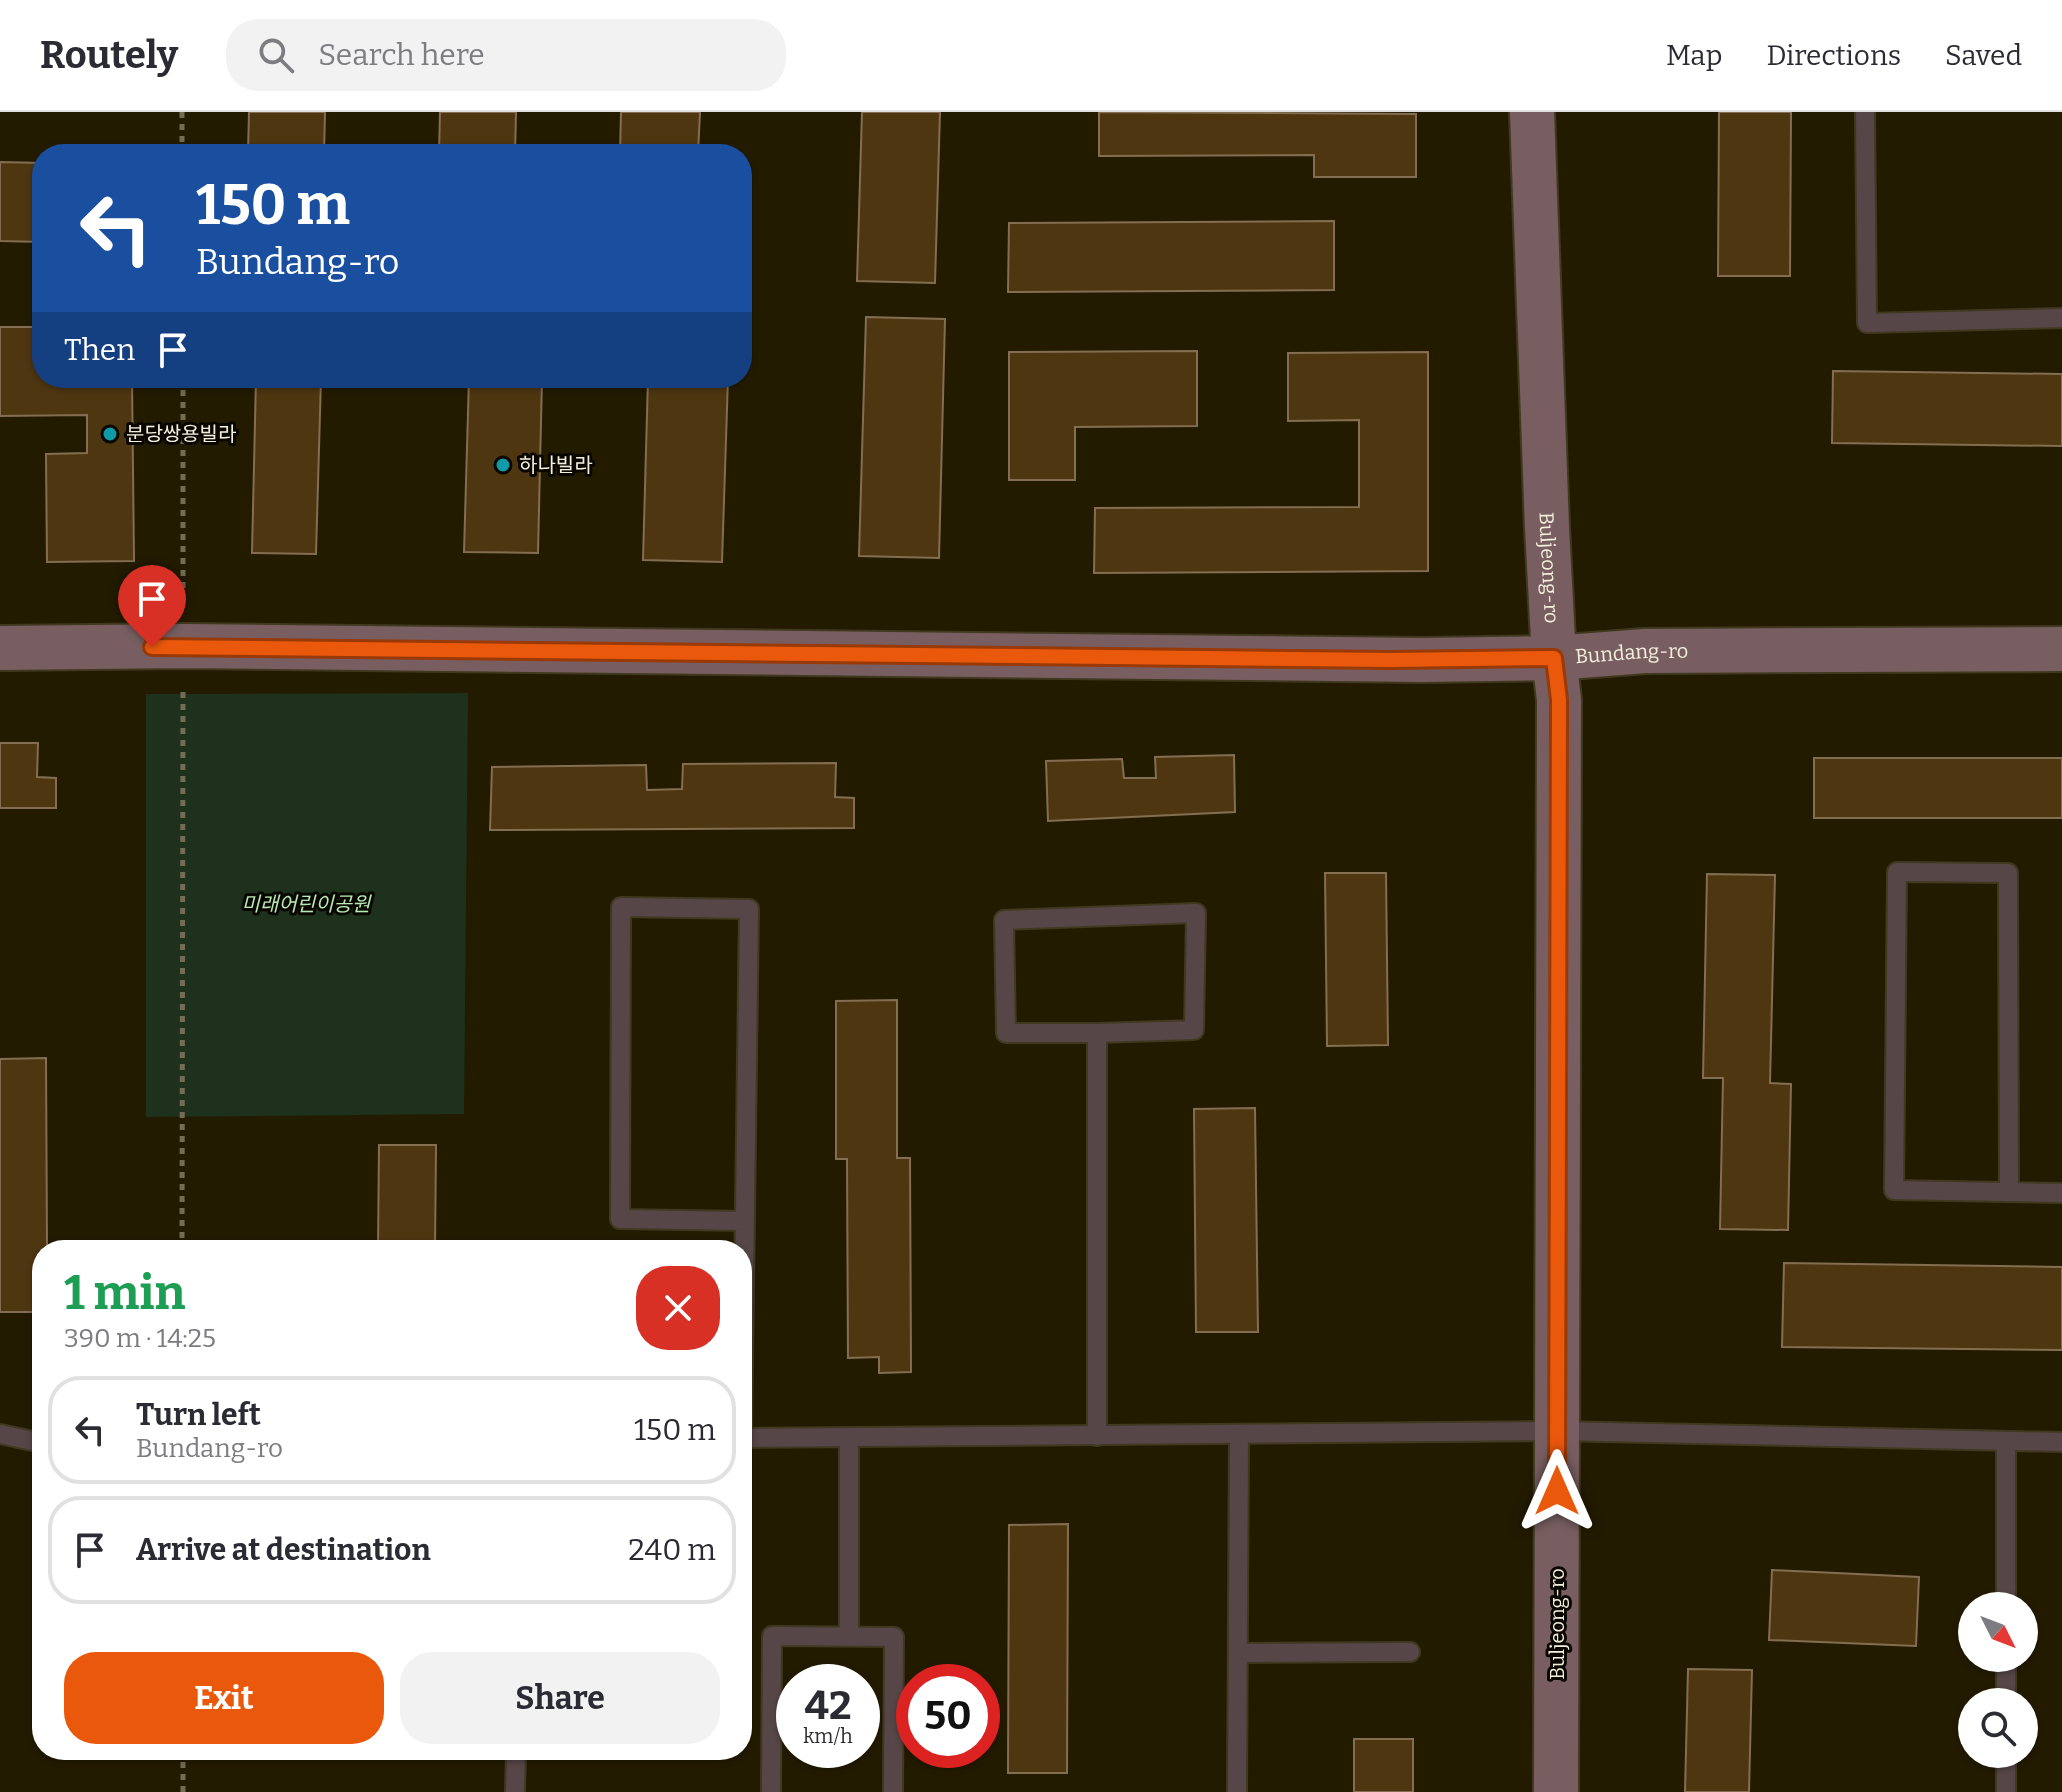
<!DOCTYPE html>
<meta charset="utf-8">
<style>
body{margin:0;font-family:Bitter,"Noto Sans KR",serif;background:#f2f2f3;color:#2b2b33;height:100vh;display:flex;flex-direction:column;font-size:30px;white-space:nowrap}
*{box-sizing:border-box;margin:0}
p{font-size:26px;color:#7c7c81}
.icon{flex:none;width:44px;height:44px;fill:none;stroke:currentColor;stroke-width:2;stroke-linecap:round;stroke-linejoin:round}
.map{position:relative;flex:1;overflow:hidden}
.drawer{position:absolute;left:32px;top:1128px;width:720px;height:520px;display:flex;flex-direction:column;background:#fff;border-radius:32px;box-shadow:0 2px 6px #0004}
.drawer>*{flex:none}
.banner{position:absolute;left:32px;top:32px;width:720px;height:244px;border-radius:32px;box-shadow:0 2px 6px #0004;background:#1a4fa0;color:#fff;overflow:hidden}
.needle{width:52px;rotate:132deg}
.tools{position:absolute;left:1958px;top:1480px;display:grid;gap:16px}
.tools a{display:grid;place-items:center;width:80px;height:80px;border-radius:50%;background:#fff;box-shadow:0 2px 6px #0004;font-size:40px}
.speed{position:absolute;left:776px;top:1552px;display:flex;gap:16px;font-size:40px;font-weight:700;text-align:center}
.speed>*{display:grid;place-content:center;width:104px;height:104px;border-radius:50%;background:#fff;box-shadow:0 2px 6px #0004;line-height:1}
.speed small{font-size:20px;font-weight:400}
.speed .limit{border:12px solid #d22;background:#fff;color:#111}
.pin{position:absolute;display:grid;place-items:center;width:68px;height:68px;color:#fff;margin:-82px -34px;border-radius:50% 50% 50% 0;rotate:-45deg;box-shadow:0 0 8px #0007}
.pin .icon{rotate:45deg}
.me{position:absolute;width:88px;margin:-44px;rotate:0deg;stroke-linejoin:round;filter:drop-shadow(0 0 6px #0008)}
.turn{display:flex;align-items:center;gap:28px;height:168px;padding:0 32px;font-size:36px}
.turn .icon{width:104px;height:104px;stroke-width:2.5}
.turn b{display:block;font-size:56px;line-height:68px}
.then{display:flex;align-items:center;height:76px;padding:0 32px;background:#0003;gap:16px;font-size:30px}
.round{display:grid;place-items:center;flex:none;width:84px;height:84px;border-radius:32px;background:#f2f2f3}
.overview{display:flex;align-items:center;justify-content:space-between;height:136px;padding:0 32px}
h1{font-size:48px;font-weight:700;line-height:60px;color:#1e9e55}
.action{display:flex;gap:16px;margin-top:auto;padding:16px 32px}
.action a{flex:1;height:92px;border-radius:32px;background:#ea580c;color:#fff;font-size:32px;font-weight:700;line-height:92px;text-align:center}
.action a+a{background:#f2f2f3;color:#2b2b33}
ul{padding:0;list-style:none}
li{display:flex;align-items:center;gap:24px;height:108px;margin:0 16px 12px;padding:0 16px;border:4px solid #e1e1e2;border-radius:32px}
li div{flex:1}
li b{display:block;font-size:30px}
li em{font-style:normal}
header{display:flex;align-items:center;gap:48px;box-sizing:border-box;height:112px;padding:0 40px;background:#fff;border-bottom:2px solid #e1e1e2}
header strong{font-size:38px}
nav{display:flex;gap:44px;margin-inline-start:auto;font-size:28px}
.search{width:560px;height:72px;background:#f2f2f3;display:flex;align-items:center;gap:20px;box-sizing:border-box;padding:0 28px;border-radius:32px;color:#7c7c81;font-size:30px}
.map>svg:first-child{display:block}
</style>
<header>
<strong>Routely</strong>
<div class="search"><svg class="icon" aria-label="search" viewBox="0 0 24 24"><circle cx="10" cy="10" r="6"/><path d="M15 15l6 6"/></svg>Search here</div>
<nav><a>Map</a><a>Directions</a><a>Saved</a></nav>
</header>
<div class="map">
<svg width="2062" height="1680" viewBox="0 0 2062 1680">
<rect width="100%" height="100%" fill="#231b00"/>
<path fill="#1d311c" d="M468,581L464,1002L146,1005V582Z"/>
<g fill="#4e3610" stroke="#846e51" stroke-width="2">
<path d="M249,0H325L324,42L248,40Z"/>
<path d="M440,0H516L515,42H439Z"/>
<path d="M621,0H700L698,42H620Z"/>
<path d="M862,0H940L935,171L857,169Z"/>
<path d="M1099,0L1416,2V65H1314V43L1099,44Z"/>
<path d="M1719,0H1791L1790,164H1718Z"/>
<path d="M0,50L42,51V130L0,129Z"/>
<path d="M1334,109V178L1008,180L1009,111Z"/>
<path d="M866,205L945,207L939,446L859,444Z"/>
<path d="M0,215H42V266H132L134,449L47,450L46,342L87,341V303L0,304Z"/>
<path d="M1197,239V314L1075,315V368H1009V240Z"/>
<path d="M1428,240V459L1094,461L1095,396L1359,395V308L1288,309V241Z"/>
<path d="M1833,259L2062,262V334L1832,331Z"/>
<path d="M256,266H321L316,442L252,441Z"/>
<path d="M469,266H542L538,441L464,440Z"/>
<path d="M648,266H728L722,450L643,448Z"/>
<path d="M0,631H38L37,665L56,666V696H0Z"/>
<path d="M1234,643L1235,700L1048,709L1046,649L1122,647L1124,666H1156L1155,645Z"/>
<rect x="1814" y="646" width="248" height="60"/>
<path d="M836,651L835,685L854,686V716L490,718L492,655L646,653L647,678L682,677L683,652Z"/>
<path d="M1325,761H1386L1388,933L1327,934Z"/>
<path d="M1707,762L1775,763L1770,971L1791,972L1788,1118L1720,1117L1723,966H1703Z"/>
<path d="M897,888V1046H910L911,1260L879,1261V1245L848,1246L847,1047H836V889Z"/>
<path d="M46,946L47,1138H42V1200H0V947Z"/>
<path d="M1255,996L1258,1220H1196L1194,997Z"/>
<path d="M379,1033H436L435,1138H378Z"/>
<path d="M1784,1151L2062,1155V1238L1782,1235Z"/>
<path d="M1068,1412L1067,1661H1008L1009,1413Z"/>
<path d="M1772,1458L1919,1465L1916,1534L1769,1528Z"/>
<path d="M1688,1557L1752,1558L1749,1680H1685Z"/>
<rect x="1354" y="1627" width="59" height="53"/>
<path d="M572,1638H632V1641L572,1642Z"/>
</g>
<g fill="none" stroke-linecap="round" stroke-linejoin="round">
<g stroke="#40391f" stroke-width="22">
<g id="service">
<path d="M1865,0L1867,211L2062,206"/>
<path d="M1097,921H1006L1004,808L1196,801L1194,918L1097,921V1324"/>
<path d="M2009,1080L2008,761L1897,760L1894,1078L2062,1081"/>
<path d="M0,1322L42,1331"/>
<path d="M742,1326L1557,1319L2062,1330"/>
<path d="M742,1326L749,797L621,795L620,1107L745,1109"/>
<path d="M2006,1329V1494"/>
<path d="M849,1523V1325"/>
<path d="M1238,1541L1410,1540"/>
<path d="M2006,1546V1590"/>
<path d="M2006,1642V1680"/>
<path d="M515,1680L516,1638"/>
<path d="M771,1680L772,1524L894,1525L893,1680"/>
<path d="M1237,1680L1239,1323"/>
</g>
</g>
<g stroke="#40391f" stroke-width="48">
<g id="secondary">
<path id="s1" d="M1532,0L1547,416L1554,546L1559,588L1556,1680"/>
<path id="s2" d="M0,536L183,534L1422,548L1554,546L1645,539L2062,537"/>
</g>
</g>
<g stroke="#746d55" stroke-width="5" stroke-dasharray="6 6" stroke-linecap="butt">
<path d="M182,0V42"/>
<path d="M183,266V493"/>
<path d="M182,1138L183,575"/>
<path d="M183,1638V1680"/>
</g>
<use href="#service" stroke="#564648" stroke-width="18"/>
<use href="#secondary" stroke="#785e61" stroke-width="44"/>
</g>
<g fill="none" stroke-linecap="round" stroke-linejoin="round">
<g stroke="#983908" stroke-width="20">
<path id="route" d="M152,535L1390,548L1554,546L1559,588L1557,1379"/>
</g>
<use href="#route" stroke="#ea580c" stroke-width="14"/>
</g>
<g fill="#0f9aa8" stroke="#090600" stroke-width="3">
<circle cx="110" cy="322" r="8"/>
<circle cx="503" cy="353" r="8"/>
</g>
<g text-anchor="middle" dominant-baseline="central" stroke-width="6" stroke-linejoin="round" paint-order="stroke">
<g font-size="20" fill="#f4efdd" stroke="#090600" text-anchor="start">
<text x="126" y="322">분당쌍용빌라</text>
<text x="519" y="353">하나빌라</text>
</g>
<g font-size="20" fill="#f4efdd" stroke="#090600">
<text stroke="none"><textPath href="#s1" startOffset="456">Buljeong-ro</textPath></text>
<text stroke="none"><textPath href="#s2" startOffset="1632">Bundang-ro</textPath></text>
<text transform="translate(1557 1512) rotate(-90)">Buljeong-ro</text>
</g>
<g font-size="20" font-style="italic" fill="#b6eab2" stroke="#090600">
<text x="306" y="792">미래어린이공원</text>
</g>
</g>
</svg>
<div class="tools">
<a><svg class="needle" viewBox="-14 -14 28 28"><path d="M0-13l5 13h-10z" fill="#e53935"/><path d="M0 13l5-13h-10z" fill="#7c7c81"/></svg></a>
<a><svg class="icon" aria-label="search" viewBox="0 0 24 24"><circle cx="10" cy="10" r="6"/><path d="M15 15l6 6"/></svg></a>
</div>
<div class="speed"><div>42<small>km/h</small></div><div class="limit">50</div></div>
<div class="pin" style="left:152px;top:535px;background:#d93025"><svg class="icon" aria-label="arrive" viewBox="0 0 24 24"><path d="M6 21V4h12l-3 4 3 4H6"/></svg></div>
<svg class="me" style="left:1557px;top:1379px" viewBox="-20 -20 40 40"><path d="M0-17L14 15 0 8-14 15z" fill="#ea580c" stroke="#fff" stroke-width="4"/></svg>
<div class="banner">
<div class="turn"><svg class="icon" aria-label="left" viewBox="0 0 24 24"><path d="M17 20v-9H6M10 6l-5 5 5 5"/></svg><div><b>150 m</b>Bundang-ro</div></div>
<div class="then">Then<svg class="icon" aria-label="arrive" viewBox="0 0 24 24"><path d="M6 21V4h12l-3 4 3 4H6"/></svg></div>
</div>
<section class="drawer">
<div class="overview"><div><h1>1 min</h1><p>390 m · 14:25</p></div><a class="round" style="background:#d93025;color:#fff"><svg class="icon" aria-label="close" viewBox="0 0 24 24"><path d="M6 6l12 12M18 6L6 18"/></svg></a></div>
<ul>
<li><svg class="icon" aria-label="left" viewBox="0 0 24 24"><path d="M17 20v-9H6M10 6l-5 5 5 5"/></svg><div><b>Turn left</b><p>Bundang-ro</p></div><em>150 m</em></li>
<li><svg class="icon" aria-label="arrive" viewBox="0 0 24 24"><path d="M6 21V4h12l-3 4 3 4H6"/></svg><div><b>Arrive at destination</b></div><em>240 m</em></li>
</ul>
<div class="action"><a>Exit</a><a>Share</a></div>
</section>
</div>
